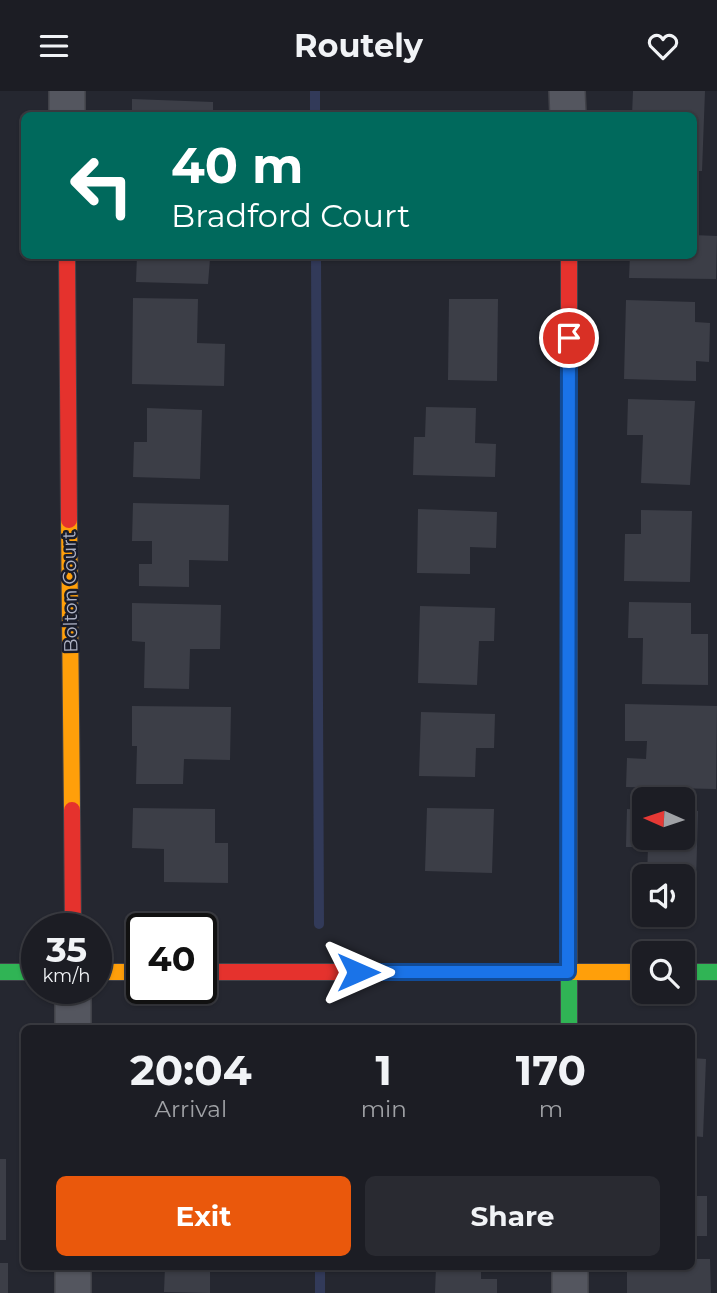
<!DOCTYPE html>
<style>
body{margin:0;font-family:Montserrat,sans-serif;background:#292a31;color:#f1f3f6;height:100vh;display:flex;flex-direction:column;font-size:26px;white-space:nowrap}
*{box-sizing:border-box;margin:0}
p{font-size:23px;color:#a0a2a6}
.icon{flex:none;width:38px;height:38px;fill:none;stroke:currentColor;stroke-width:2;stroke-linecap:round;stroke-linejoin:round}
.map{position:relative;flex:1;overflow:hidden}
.sheet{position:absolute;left:21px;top:934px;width:674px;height:245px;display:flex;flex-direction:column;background:#1c1d24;border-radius:10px;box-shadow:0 2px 5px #0004,0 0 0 2px #3a3b41}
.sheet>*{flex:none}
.hud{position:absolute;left:21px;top:21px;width:676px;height:147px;border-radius:10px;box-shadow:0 2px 5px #0004,0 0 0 2px #3a3b41;background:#00695c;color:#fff;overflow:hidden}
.needle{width:46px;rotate:273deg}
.controls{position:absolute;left:632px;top:696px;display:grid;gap:14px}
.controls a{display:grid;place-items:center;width:63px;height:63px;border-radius:10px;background:#1c1d24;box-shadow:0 2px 5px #0004,0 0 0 2px #3a3b41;font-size:35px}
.speed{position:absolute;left:21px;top:822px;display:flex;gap:14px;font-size:35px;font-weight:700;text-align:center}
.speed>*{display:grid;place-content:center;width:91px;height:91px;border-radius:50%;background:#1c1d24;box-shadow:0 2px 5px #0004,0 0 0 2px #3a3b41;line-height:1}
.speed small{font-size:18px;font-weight:400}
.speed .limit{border:4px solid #111;border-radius:10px;background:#fff;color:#111}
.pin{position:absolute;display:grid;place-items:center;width:60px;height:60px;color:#fff;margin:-30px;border:4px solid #fff;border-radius:50%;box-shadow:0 2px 7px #0007}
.me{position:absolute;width:77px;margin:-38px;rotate:90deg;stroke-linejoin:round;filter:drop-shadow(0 0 5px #0008)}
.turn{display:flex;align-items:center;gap:24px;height:147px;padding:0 35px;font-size:32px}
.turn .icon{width:91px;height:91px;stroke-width:2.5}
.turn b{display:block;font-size:49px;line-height:60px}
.eta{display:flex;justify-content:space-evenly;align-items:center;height:119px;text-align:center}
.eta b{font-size:42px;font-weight:700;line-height:49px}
.primary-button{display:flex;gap:14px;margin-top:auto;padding:14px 35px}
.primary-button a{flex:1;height:80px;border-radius:10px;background:#ea580c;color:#fff;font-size:28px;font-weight:700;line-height:80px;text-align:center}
.primary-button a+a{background:#292a31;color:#f1f3f6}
header{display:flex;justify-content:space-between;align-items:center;height:91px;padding:0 35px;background:#1c1d24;font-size:32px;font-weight:700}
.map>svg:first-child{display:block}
</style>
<header><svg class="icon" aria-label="menu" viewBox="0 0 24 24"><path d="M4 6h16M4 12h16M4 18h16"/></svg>Routely<svg class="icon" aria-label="heart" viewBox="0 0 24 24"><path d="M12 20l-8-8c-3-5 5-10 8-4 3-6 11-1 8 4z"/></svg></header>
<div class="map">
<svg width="717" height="1202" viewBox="0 0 717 1202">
<rect width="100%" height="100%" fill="#252730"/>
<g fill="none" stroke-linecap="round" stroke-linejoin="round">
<g stroke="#323a59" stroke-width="10">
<path d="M315,0V24"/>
<path d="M316,164L319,833"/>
<path d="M320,1176V1202"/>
</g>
</g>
<g fill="#3c3e47">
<path d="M633,0H705L702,80H693V24H632Z"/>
<path d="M132,8L213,11V24H132Z"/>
<path d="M693,144L717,145L716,188L629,187L630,164H693Z"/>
<path d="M137,164H227V168H210L208,193L136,191Z"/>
<path d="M133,207L198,208L197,252L225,253L224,295L132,293Z"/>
<path d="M449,208H498L497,290L448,289Z"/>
<path d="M626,209L695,211V231L710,232L709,271L696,270V290L624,288Z"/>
<path d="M628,308L695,310L690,394L641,392L643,344H627Z"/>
<path d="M426,316L476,317L475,352L496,353L495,386L413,384L414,346H425Z"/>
<path d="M147,317L202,319L200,388L133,386L134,351H147Z"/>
<path d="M133,412L229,414L228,470L189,469V496L139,495V473H152V450H132Z"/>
<path d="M418,418L497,421L496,457L470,456V483L417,482Z"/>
<path d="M641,419L692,420L690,491L624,490L625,443H641Z"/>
<path d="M629,511L691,512V543H708V594L642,593L643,547H628Z"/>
<path d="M132,512L221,514L220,558H190L189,598L144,597L145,551L132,550Z"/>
<path d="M420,515L495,517L494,550H479L477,594L418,592Z"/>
<path d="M625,613L717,615L716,698L626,696L627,667L646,668L647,650H625Z"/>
<path d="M132,615L231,616L230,669L184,668L183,693H136L137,655H132Z"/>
<path d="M421,621L495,623L494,657H476L475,686L419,685Z"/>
<path d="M133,717L215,718V752H228V792L164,791V758L132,757Z"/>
<path d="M427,717L494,718L492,782L425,780Z"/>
<path d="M627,718L644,719V747H682V720H698L696,791H682V786H647L648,756H626Z"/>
<path d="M691,967L706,968L703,1046L691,1045Z"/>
<rect x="0" y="1068" width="6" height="81"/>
<rect x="691" y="1105" width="16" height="40"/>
<path d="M691,1168H710L711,1202H627V1176H691Z"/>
<rect x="0" y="1172" width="8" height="30"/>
<path d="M165,1176H210V1202L164,1201Z"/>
<path d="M436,1176H481V1188H497V1202H435Z"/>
</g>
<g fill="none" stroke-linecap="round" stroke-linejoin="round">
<g stroke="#414249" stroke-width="38">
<g id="street">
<path d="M67,0V24"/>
<path d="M567,0L568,24"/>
<path d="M73,938V898"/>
<path d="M570,1176V1202"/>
<path d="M73,1202V1176"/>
</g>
</g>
<g stroke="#414249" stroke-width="18">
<g id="fast">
<path d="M569,434V938"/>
<path d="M0,881H37"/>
<path d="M682,881H717"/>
</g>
</g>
<g stroke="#414249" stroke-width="18">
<g id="slow">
<path d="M69,429L72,719"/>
<path d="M96,881H142"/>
<path d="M468,881H644"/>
</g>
</g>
<g stroke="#414249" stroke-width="18">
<g id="jam">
<path d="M67,164L69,429"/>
<path d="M569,164V434"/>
<path d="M72,719L73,838"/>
<path d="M201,881H468"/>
</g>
</g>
<use href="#street" stroke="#54565f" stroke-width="35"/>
<use href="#fast" stroke="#30b455" stroke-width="16"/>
<use href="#slow" stroke="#ff9f0a" stroke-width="16"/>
<use href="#jam" stroke="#e5322d" stroke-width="16"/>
</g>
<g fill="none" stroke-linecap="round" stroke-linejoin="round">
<g stroke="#114b97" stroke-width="18">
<path id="route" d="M358,881H568L569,247"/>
</g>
<use href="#route" stroke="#1a73e8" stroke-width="12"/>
</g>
<g text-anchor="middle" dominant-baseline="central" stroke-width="5" stroke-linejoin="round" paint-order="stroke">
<g font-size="19" fill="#adb1c3" stroke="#191c2a">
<text transform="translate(70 501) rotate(-91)">Bolton Court</text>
</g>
</g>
</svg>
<div class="controls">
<a><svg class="needle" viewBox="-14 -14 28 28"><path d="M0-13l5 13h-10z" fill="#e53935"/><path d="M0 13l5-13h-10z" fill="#a0a2a6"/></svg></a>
<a><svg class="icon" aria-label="sound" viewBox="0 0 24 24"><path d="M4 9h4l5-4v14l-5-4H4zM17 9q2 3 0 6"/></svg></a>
<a><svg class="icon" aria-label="search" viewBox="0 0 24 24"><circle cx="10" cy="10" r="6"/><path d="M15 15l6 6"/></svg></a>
</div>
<div class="speed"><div>35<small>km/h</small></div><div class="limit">40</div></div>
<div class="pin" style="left:569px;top:247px;background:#d93025"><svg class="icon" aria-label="arrive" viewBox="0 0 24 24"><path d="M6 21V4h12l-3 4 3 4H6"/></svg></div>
<svg class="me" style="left:358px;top:881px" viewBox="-20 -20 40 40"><path d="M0-17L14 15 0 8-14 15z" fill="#1a73e8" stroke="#fff" stroke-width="4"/></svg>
<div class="hud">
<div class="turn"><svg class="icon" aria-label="left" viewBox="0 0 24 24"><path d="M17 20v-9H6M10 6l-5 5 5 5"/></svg><div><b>40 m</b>Bradford Court</div></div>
</div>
<section class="sheet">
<div class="eta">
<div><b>20:04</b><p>Arrival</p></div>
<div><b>1</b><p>min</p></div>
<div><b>170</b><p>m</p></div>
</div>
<div class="primary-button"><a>Exit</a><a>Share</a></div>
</section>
</div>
